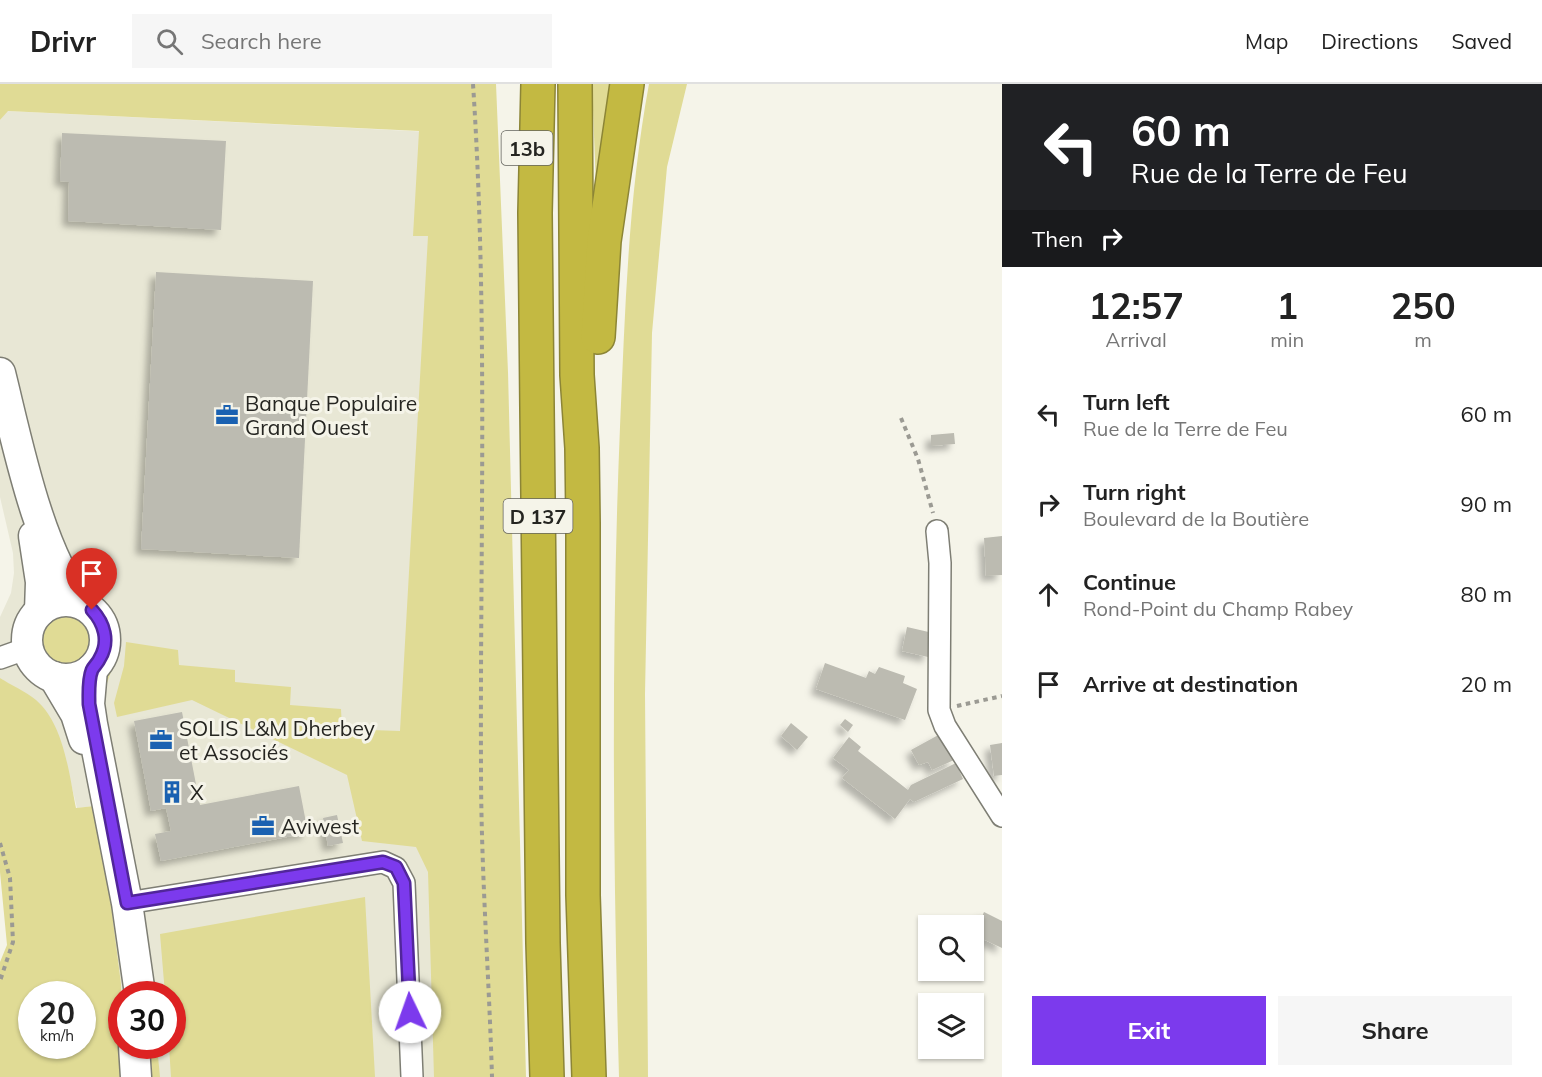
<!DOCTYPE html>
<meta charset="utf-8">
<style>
body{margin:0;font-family:Mulish,sans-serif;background:#f6f6f6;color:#222;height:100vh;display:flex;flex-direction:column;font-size:22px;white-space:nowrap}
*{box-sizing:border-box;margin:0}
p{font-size:20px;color:#767676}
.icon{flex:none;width:33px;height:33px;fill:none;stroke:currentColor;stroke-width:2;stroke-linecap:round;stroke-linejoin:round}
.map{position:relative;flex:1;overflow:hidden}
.drawer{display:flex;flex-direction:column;background:#fff;width:540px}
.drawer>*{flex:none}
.top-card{background:#202124;color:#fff;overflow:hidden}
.tools{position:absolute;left:918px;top:831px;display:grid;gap:12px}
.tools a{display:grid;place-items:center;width:66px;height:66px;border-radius:0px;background:#fff;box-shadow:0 2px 4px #0004;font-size:30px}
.speed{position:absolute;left:18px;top:897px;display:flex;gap:12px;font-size:30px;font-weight:700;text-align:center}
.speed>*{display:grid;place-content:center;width:78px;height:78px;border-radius:50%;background:#fff;box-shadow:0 2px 4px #0004;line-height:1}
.speed small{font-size:15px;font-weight:400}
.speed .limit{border:9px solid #d22;background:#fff;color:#111}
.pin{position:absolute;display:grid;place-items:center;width:51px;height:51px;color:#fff;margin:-62px -26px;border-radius:50% 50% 50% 0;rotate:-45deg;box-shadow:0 0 6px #0007}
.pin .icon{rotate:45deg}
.me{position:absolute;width:66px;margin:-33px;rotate:357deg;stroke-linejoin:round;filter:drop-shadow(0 0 4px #0008)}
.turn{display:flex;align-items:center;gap:21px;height:126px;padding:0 30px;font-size:27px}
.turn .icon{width:78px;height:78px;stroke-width:2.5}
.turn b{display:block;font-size:42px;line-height:51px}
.then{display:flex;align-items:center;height:57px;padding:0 30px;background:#0003;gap:12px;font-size:22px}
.eta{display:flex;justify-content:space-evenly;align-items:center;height:102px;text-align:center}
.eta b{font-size:36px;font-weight:700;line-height:42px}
.cta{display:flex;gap:12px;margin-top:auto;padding:12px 30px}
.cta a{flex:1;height:69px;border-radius:0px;background:#7c3aed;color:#fff;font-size:24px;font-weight:700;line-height:69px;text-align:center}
.cta a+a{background:#f6f6f6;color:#222}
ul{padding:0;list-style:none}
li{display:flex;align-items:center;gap:18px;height:90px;padding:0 30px}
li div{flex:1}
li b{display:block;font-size:22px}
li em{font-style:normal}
header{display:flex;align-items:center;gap:36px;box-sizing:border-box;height:84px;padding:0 30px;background:#fff;border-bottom:2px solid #e0e0e0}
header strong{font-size:28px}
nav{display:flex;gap:33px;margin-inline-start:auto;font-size:21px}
.search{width:420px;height:54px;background:#f6f6f6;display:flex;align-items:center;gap:15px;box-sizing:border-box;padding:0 21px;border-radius:0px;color:#767676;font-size:22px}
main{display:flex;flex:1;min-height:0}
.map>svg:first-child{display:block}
</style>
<header>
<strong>Drivr</strong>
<div class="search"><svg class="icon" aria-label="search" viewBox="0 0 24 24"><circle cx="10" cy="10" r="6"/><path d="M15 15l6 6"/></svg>Search here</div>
<nav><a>Map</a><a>Directions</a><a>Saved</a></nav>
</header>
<main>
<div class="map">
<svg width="1002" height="993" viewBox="0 0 1002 993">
<defs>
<filter id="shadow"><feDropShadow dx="-5.5" dy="5.5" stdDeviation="3" flood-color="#0004"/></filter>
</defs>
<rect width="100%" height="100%" fill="#f5f4e9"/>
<path fill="#e8e7d5" d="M7,27L451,49L475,993H130L127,962H172V910H122L108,797L94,722L77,724L64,671L51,636L36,617L0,594V533L11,509L14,489L13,469L0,413V36Z"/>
<g fill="#e0db95" fill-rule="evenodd">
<path d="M0,0H496L508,288L526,993H434L428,788L416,763L362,757L347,691L192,616L117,633L114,619L124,582L126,558L178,566L179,581L235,586V598L291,603L290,621L341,625L342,645L400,647L428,152H413L419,47L8,27L0,36Z"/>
<path d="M592,0H614L596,102Z"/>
<path d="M649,0H687L667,83L652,249L645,610L648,993H619C613,777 611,560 620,343C625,229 628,113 649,0Z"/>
<circle cx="67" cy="557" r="28"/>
<path d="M116,547L117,570L105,605L101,590Z"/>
<path d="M0,594C11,601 25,607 36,616C64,640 69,690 76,724L94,722L108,797L121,900L122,962L130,993H0V878L7,861L0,788ZM32,910H82V962H32Z"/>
<path d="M365,813L375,993H171L169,962H172V910H165L160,850Z"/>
<path d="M150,962H157L160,993H152Z"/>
</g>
<g fill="#bcbbb1" filter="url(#shadow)">
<path d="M62,49L226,57L221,146L68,137L69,98L60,97Z"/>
<path d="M156,188L313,197L299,474L141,465Z"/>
<path d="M954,349L955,360L931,362V351Z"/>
<path d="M1002,452V491L986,492L984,454Z"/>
<path d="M907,543L933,549L928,573L902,567Z"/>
<path d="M825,579L866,594L869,587L875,590L879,583L905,592L903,599L917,605L905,636L816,605Z"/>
<path d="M182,628L200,721L299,702L308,749L161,777L155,750L171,747L166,724L151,727L134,637Z"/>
<path d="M845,635L853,641L848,648L840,641Z"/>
<path d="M791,639L808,653L797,666L781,652Z"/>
<path d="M942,649L954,676L932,686L928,678L919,681L911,666Z"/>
<path d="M849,653L861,663L858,667L908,706L911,701L956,679L963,695L914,718L910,715L895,735L842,694L849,686L833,674Z"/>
<path d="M1002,659V691L994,692L990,661Z"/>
<path d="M337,731L343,759L328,762L323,734Z"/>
<path d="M984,828L1002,837V864L974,851Z"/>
</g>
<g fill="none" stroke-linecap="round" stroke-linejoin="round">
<g stroke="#7e7e74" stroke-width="24">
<g id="street">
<path d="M937,447L940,479L939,626L945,642L1002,732"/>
<path d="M0,574L28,564"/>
<path d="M127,819L383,778L396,784L404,799L412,993"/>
</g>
</g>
<g stroke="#7e7e74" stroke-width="33">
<g id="secondary">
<path d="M0,289C16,353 39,471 82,520"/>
<path d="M34,452L41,498L40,527"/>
<circle cx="66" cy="556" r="39"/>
<path d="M92,585L89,620L92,640L127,819L140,910"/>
<path d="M54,593L76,630L84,655"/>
<path d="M134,962L136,993"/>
</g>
</g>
<g stroke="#8c8536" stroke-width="36">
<g id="highway">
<path d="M538,0L535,129L537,324L543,859L547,993"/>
<path d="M575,0L577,291L582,364L583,439V811L589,993"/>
<path d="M598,253L604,157L627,0"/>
</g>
</g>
<g stroke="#9b9a93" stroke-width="4" stroke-dasharray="4.5 4.5" stroke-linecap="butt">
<path d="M473,0C488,228 480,455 481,684C481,787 489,890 492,993"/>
<path d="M901,334L918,375L933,429"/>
<path d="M957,622L1002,612"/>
<path d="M0,759L10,794L13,858L0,897"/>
</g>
<use href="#street" stroke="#fff" stroke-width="21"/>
<use href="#secondary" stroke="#fff" stroke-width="30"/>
<use href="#highway" stroke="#c3b942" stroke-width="33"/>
</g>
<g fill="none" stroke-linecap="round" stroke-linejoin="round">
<g stroke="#51269a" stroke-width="15">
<path id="route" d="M92,526C104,539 110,557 100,574C98,579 94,582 92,586C88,596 89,609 89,620L127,819L383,778L396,783L404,799L410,928"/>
</g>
<use href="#route" stroke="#7c3aed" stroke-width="10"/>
</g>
<defs>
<g id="office-bare" transform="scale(1.8)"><path d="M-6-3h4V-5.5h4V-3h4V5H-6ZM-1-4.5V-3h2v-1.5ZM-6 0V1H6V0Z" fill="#1a61b1" stroke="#f5f4e9" stroke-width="2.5" paint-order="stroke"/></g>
<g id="building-bare" transform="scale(1.8)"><path d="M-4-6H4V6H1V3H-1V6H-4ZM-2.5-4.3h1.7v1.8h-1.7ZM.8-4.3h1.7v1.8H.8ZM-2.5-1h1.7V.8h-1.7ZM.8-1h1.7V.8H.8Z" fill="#1a61b1" stroke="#f5f4e9" stroke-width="2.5" paint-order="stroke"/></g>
</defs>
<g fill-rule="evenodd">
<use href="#office-bare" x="227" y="331"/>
<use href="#office-bare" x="161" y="656"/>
<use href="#building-bare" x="172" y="708"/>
<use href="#office-bare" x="263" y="742"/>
</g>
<g text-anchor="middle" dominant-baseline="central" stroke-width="6" stroke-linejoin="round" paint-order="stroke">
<g fill="#f5f4e9" stroke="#63635d" stroke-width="1.5">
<rect x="501.5" y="47" width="51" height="34" rx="4.5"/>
<rect x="503.5" y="415" width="69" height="34" rx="4.5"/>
</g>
<g font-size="20" font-weight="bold" fill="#252521">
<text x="527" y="64">13b</text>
<text x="538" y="432">D 137</text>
</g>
<g font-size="21" fill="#252521" stroke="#f5f4e9" text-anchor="start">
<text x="245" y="319">Banque Populaire<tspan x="245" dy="24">Grand Ouest</tspan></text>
<text x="179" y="644">SOLIS L&amp;M Dherbey<tspan x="179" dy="24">et Associés</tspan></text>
<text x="190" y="708">X</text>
<text x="281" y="742">Aviwest</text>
</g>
</g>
</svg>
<div class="tools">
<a><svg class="icon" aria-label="search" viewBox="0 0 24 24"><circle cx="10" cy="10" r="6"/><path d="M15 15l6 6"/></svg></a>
<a><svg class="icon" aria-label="layers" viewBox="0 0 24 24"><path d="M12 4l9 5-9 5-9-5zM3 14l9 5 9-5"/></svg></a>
</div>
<div class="speed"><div>20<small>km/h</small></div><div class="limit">30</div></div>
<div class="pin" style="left:92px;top:526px;background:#d93025"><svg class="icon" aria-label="arrive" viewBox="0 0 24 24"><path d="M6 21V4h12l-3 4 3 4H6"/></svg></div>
<svg class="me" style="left:410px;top:928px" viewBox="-20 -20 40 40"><circle r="19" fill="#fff"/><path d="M0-13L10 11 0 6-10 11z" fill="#7c3aed"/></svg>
</div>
<section class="drawer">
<div class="top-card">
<div class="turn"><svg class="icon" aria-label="left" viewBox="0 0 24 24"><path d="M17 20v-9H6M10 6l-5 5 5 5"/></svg><div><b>60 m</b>Rue de la Terre de Feu</div></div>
<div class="then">Then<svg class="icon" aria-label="right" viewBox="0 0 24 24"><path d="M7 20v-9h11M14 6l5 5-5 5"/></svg></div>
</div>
<div class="eta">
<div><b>12:57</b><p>Arrival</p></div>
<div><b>1</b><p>min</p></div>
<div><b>250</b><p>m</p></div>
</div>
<ul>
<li><svg class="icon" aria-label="left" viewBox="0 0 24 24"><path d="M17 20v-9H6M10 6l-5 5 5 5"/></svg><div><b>Turn left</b><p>Rue de la Terre de Feu</p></div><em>60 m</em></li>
<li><svg class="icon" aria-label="right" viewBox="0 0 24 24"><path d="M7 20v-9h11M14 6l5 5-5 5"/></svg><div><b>Turn right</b><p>Boulevard de la Boutière</p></div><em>90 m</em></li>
<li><svg class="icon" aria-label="ahead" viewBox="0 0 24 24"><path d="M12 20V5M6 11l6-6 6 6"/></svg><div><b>Continue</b><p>Rond-Point du Champ Rabey</p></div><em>80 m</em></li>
<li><svg class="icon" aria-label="arrive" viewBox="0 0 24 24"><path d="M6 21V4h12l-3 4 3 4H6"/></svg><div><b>Arrive at destination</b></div><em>20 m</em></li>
</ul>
<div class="cta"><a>Exit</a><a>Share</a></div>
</section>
</main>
